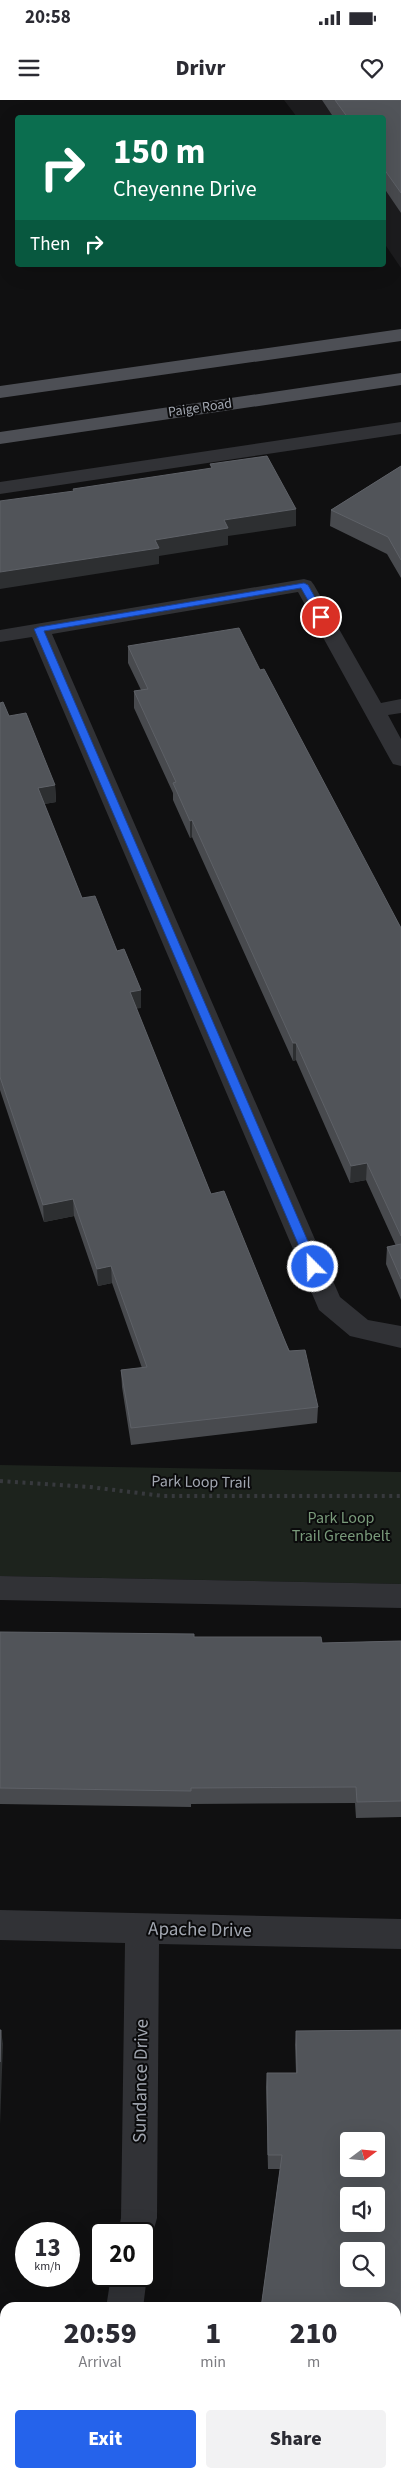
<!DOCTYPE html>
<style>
body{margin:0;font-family:"Source Sans 3",sans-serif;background:#f2f2f3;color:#2b2b33;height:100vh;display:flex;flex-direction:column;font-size:19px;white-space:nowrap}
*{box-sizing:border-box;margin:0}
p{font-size:16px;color:#7c7c81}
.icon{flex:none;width:28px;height:28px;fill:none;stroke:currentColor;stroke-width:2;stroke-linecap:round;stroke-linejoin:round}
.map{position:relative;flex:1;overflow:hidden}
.drawer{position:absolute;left:0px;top:2202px;width:401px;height:176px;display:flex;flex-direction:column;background:#fff;border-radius:15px 15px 0 0;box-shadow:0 5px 20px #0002}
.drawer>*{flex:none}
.hud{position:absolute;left:15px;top:15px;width:371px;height:152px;border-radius:5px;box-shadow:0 5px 20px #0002;background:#0b6e4f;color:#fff;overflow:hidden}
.needle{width:32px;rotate:74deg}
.fabs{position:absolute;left:340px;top:2032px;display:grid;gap:10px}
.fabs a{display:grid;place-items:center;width:45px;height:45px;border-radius:5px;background:#fff;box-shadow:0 5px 20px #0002;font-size:25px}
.speed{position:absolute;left:15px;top:2122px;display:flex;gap:10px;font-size:25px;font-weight:700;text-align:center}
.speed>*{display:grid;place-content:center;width:65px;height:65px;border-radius:50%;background:#fff;box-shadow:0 5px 20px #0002;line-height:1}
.speed small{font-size:12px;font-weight:400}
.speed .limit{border:2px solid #111;border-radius:8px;background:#fff;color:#111}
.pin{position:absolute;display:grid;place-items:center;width:42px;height:42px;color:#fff;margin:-21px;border:2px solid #fff;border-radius:50%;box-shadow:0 1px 5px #0007}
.me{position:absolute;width:55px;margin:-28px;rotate:337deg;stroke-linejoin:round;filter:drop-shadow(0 0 4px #0008)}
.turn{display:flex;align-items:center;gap:18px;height:105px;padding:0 15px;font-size:22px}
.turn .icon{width:65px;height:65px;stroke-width:2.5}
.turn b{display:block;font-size:35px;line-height:42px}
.then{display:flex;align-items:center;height:48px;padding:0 15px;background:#0003;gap:10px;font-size:19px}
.eta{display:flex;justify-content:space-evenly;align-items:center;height:85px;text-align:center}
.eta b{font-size:30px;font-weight:800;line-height:35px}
.primary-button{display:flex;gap:10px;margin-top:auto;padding:10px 15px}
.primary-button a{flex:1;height:58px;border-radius:5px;background:#2563eb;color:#fff;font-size:20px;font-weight:800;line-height:58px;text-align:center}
.primary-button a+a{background:#f2f2f3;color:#2b2b33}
.status{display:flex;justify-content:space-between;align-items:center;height:35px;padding:0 25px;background:#fff;direction:ltr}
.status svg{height:14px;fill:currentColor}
header{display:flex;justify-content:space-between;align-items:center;height:65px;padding:0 15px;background:#fff;font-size:22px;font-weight:800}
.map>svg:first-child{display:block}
</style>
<div class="status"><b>20:58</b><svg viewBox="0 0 49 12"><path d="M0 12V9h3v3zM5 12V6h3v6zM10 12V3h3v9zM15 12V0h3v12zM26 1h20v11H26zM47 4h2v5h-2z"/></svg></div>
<header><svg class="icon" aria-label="menu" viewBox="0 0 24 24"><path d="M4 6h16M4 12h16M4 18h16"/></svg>Drivr<svg class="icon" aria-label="heart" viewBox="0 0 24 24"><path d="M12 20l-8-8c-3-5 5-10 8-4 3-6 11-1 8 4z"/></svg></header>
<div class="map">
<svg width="401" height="2378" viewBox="0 0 401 2378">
<rect width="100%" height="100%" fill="#101011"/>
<path fill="#1c1c1e" d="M284,0H401V168L384,143V18L297,17Z"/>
<path fill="#1d231d" d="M0,1365L401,1372V1484L0,1476Z"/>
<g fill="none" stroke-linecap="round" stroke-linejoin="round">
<path stroke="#37393d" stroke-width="4" stroke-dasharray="3 4.5" stroke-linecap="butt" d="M0,1381L90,1387L163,1396H401"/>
<g fill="#313236" fill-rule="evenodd">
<path d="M401,322V334L0,394V382Z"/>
<path d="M304,479L311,481L314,485L381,603L401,599V613L388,615L401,639V666L393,664L390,659L298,492L52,534L340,1197L368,1220L401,1226V1248L350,1236L319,1210L32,537L0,542V530Z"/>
<path d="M0,1476L401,1484V1508L0,1500Z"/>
<path d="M0,1810L401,1819V1849L159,1844L157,2118L149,2147L144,2149V2134H118L121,2118L125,1843L0,1840Z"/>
<path d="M144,2167L147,2176L143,2208H106L111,2176H144Z"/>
<path d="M0,2238L5,2239V2277L0,2276Z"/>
<path d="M71,2374H109L108,2378H70Z"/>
</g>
<g fill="#4d4f55" fill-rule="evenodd">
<path d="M401,229V241L0,298V286Z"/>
<path d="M401,273V285L0,344V332Z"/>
</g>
</g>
<g fill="#484a4e" fill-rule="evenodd">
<path d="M322,0H401V113L384,88V18H334Z"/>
<path d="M401,366V478L387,454L330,426L331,410Z"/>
<path d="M128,546L260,570L401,828V1200L386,1164L387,1147L396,1146L366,1080L350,1083L296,960L293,961L192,737L190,738L173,700V693L134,608V591L141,590L128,563Z"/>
<path d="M0,603L55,685L56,702L44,704L82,798L117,851L141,908H136L211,1094L318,1307L317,1323L131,1345L122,1287L121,1270L142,1268L112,1183L98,1186L74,1116L44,1122L0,990Z"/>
<path d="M0,1532L194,1537L322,1543L401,1541V1717L356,1718L355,1703L191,1704V1707L0,1704Z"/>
<path d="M401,1930V2240L396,2265V2208H261L280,2069H268L266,1987L267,1973H296L295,1945L296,1931ZM349,2041H376V2069H349ZM349,2096H376V2124H349ZM349,2151H376V2179H349Z"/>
</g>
<g fill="#2d2f31">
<path d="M296,409V426L228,436V445L159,456V464L0,489V472L155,440L224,420Z"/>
<path d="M55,685L56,702L39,705L38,688Z"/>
<path d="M192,720V737L190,738V721Z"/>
<path d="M141,890V908L130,910V892Z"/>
<path d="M293,943H296V960L293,961Z"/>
<path d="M367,1063L366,1080L350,1083L351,1066Z"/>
<path d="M73,1099L74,1116L44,1122L43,1105Z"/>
<path d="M111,1166L112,1183L98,1186L97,1169Z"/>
<path d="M1,1930L3,1944L0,2024V1962Z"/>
</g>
<g fill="#515459" stroke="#5e6167" fill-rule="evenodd">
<path d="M335,0H401V93L384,69V18H348Z"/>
<path d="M267,356L296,409L224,420L228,428L155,440L159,448L0,472V401L74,391L73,389L212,368L210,364Z"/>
<path d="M401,366V460L388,437L331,410Z"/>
<path d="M239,528L260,570L264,569L401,828V1136L367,1063L351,1066L296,943H293L192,720L190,721L173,683L176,682L134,591L148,589L128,546Z"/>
<path d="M3,602L9,616L26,613L55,685L38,688L82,798L95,796L117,851L124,849L141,890L130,892L211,1094L224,1091L289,1251L305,1250L318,1307L131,1328L121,1270L147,1267L111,1166L97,1169L73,1099L43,1105L0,977V603Z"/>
<path d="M401,1144V1179L387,1147Z"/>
<path d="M0,1532L194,1534V1537H321L322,1543L401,1541V1701L357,1702L356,1687L191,1688V1691L0,1688Z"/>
<path d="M0,1930H1L0,1962Z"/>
<path d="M401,1930V2237L396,2262V2208H261L282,2055H268L267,1973H297L296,1931ZM349,2041H376V2069H349ZM349,2096H376V2124H349ZM349,2151H376V2179H349Z"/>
<path d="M396,2316L401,2317V2378H217L218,2374H396Z"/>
</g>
<path fill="#2563eb" stroke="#184099" d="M304,483L308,485L326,517L324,518H318L301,488L44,531L319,1167L313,1171L308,1167L34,529L39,527Z"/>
<g text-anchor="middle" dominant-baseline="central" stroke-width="4" stroke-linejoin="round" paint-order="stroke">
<g font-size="14" fill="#a2a7b1" stroke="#0b0b0c">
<text transform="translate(200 308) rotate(-8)">Paige Road</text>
</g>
<g font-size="16" fill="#a2a7b1" stroke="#0b0b0c">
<text transform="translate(201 1382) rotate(1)">Park Loop Trail</text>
</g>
<g font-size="16" fill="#7a9b7b" stroke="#0b0b0c">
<text x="341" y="1418">Park Loop<tspan x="341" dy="18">Trail Greenbelt</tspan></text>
</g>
<g font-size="19" fill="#a2a7b1" stroke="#0b0b0c">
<text transform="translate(200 1830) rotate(1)">Apache Drive</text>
<text transform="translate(141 1981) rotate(-89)">Sundance Drive</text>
</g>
</g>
</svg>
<div class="fabs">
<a><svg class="needle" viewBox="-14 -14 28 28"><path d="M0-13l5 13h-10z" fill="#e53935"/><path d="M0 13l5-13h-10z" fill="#7c7c81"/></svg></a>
<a><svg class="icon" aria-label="sound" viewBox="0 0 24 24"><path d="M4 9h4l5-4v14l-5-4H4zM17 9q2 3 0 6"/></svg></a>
<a><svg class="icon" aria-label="search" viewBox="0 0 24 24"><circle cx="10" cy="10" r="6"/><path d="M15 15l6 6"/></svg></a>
</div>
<div class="speed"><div>13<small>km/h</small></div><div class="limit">20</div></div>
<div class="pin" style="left:321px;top:517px;background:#d93025"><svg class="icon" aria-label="arrive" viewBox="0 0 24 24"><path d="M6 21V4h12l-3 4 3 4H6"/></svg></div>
<svg class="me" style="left:313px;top:1167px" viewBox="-20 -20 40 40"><circle r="17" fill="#2563eb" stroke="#fff" stroke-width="3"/><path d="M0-11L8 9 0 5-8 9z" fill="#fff"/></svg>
<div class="hud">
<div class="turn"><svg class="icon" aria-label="right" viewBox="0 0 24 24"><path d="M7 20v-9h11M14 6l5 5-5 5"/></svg><div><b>150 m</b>Cheyenne Drive</div></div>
<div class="then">Then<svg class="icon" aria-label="right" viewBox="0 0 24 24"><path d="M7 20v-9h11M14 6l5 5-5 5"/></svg></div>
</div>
<section class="drawer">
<div class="eta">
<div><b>20:59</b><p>Arrival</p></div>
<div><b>1</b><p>min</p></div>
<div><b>210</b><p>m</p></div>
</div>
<div class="primary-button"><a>Exit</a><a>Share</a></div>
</section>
</div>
